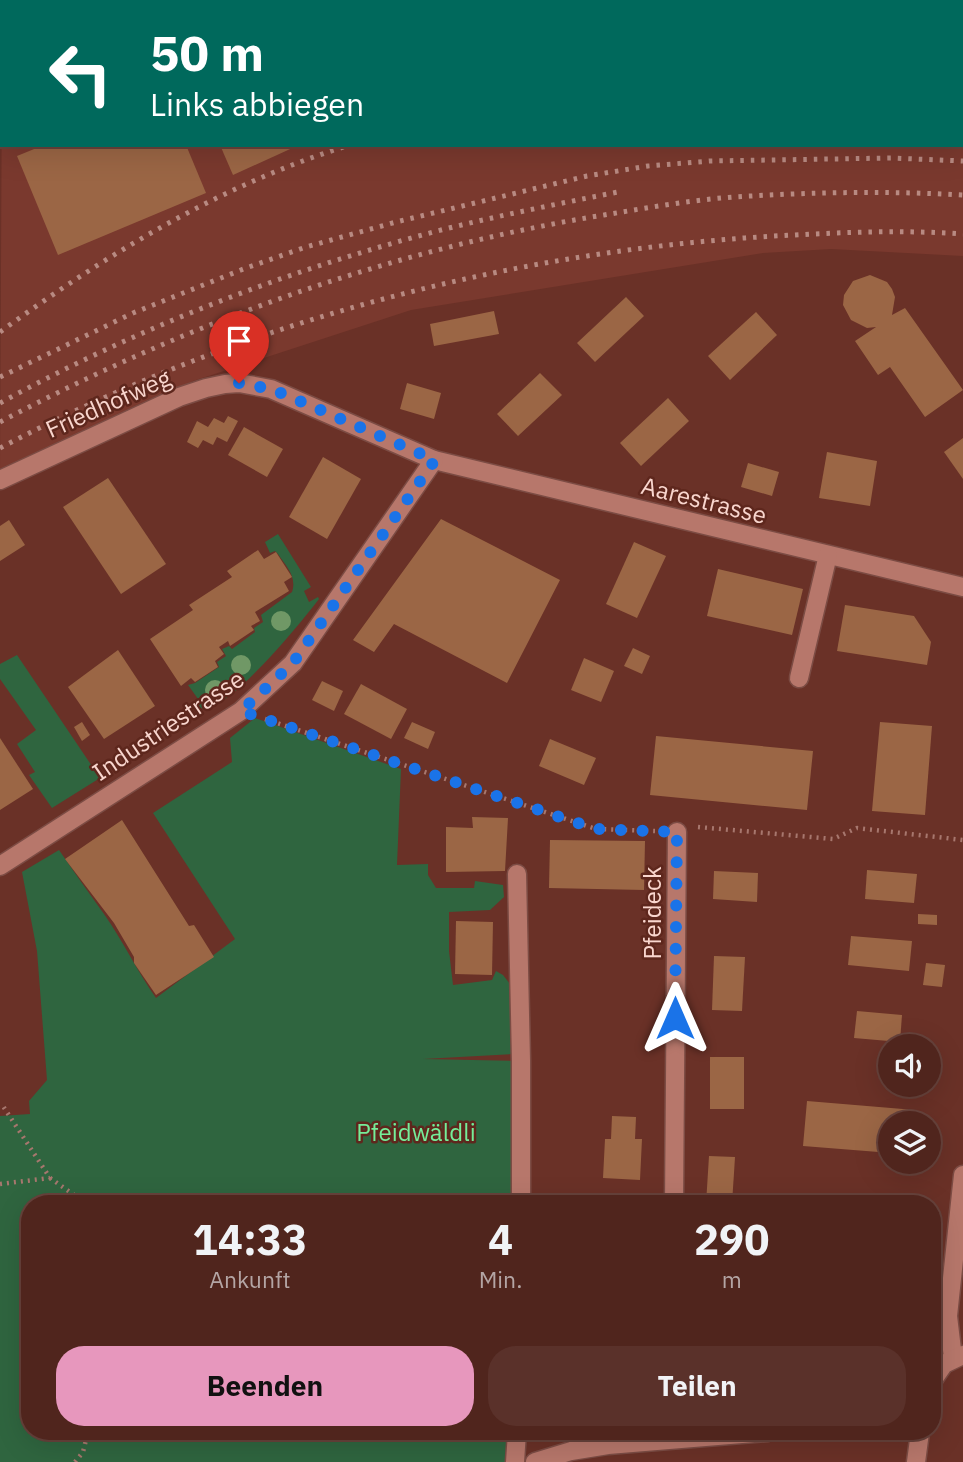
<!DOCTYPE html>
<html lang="de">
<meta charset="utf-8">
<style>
body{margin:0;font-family:"IBM Plex Sans",sans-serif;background:#5a312a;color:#f1f3f6;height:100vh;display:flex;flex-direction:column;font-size:26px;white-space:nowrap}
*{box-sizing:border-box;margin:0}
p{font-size:23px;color:#b4a5a4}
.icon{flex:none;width:38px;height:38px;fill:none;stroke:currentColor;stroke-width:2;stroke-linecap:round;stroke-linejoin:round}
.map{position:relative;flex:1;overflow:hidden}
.details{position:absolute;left:21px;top:1195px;width:920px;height:245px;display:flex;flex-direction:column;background:#50251d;border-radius:28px;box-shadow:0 7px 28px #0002,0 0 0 2px #67423b}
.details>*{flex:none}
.guide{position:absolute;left:0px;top:0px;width:964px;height:147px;box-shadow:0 7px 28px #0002,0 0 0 2px #67423b;background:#00695c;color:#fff;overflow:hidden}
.controls{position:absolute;left:878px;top:1034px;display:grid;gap:14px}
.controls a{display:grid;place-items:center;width:63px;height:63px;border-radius:50%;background:#50251d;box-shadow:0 7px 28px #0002,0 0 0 2px #67423b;font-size:35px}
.pin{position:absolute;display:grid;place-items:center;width:60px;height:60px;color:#fff;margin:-72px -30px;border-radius:50% 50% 50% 0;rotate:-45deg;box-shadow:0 0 7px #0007}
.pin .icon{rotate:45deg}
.me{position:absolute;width:77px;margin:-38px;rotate:0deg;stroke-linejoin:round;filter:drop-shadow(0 0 5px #0008)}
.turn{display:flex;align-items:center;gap:24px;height:147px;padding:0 35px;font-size:32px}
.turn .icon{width:91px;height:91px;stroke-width:2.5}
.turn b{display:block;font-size:49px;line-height:60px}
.eta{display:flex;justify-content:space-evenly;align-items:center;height:119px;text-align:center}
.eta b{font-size:42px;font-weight:700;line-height:49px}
.action{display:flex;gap:14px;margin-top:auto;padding:14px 35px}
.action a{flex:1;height:80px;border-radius:28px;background:#e797bd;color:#111;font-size:28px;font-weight:700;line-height:80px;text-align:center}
.action a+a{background:#5a312a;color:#f1f3f6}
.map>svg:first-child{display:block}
</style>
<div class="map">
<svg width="963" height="1462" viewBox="0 0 963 1462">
<rect width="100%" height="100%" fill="#6a3127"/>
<g fill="#7a392e">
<path d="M46,0H393L396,2H44Z"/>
<path d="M2,58V145H962L963,90V256L831,249L763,253L411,310L193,381L0,472Z"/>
</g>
<g fill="#2f653f">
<path d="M278,534L311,587L304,591L309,602L318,597L319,599C303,620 226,716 200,708L198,706L201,703L188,685L195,683L219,667L217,662L226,656L222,649L229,646L232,649L255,632L254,628L263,622L261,615L292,592C297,577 287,567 278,554L275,551L270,553L265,542Z"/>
<path d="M17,655L100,778L52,808L29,775L35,772L17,744L36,730L0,679V664Z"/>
<path d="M255,718L401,769L397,865L428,864V875L436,888H474L475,881L503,885L504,897L490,910L449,912V951L453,985L492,980L496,971L503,975L510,984L513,1054L423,1059L521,1061V1204H30V1432H517L515,1462H0V1116L30,1114L29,1101L47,1080L37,951L22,872L59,850C74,872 89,893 104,914C123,941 137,971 156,998L235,939L153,813L232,762L230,738Z"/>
</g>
<g fill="#9b6645">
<path d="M44,145H186L206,193L58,255L17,156Z"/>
<path d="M220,145H299L233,175Z"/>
<path d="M870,275L887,282L892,289L895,297L892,315L905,308L963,390L925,417L890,367L878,375L855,341L876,327L867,328L851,320L843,305L844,295L853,281Z"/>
<path d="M626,297L644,316L595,362L577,343Z"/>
<path d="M494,311L499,334L434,346L430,324Z"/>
<path d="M756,312L777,335L730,380L708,356Z"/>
<path d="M540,373L562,395L518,436L497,414Z"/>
<path d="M407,383L441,393L434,419L400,409Z"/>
<path d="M668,398L689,421L641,466L620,443Z"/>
<path d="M228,416L238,421L227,442L217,437L213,445L203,440L198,448L187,442L197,421L208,427L214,418L224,423Z"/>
<path d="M244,427L283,449L267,477L228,455Z"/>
<path d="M963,438V479L944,452Z"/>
<path d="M827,452L877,461L870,506L819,498Z"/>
<path d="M323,457L361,479L327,539L289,517Z"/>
<path d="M748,463L779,472L772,496L741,487Z"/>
<path d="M108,478L166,564L121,594L63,507Z"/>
<path d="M441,519L560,580L507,683L394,624L374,652L353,640Z"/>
<path d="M9,520L25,545L0,561V526Z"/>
<path d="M634,542L666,556L637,618L606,604Z"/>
<path d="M258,550L264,559L276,552L292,577L284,582L289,591L255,612L260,621L251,626L254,630L230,646L228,641L219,647L224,654L215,661L218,667L195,682L191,678L181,686L150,639L193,610L189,605L232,577L227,571Z"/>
<path d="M718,569L803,589L792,635L707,616Z"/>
<path d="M845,605L914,616L931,642L927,665L837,651Z"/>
<path d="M633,648L650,656L642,674L624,666Z"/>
<path d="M118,650L155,706L104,739L68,687Z"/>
<path d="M584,658L614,671L601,702L571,690Z"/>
<path d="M322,681L343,691L334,711L312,700Z"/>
<path d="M361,684L407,709L391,739L344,714Z"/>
<path d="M82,722L90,735L82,741L74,727Z"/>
<path d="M412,722L435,732L428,749L404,738Z"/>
<path d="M880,722L932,726L925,815L872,811Z"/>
<path d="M656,736L813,751L807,810L650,795Z"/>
<path d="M0,738L33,789L0,810Z"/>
<path d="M550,739L596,758L584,785L539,766Z"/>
<path d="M472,817L508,818L505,871L446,872V827L473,828Z"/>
<path d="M122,820L189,926L194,925L214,957L156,995L134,963V957L114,923L65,859Z"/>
<path d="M550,840L645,841L644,890L549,888Z"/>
<path d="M867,870L917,874L914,903L865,899Z"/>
<path d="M714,871L758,873L757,902L713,899Z"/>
<path d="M918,914L937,915V925L918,924Z"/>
<path d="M456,921L493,922L492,975L455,974Z"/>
<path d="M851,936L912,941L909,971L848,965Z"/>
<path d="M714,956L745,957L742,1011L712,1010Z"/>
<path d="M926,963L945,965L942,987L923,985Z"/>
<path d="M857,1011L902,1015L900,1042L854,1038Z"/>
<rect x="710" y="1057" width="34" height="52"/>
<path d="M807,1101L915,1110L914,1124H891V1153L803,1146Z"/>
<path d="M612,1116L636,1117L635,1139H642L640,1180L603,1178L605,1139H611Z"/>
<path d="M709,1156L735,1157L732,1204H706Z"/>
</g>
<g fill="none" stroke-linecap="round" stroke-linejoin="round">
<g stroke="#7c4c44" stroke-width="21">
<g id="minor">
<path d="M552,0L553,2"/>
<path d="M962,90H963"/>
<path d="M0,107L2,105"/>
<path d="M0,480L179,397L206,388L225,384L239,383L271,389L434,460L963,587"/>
<path d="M799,678L828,555"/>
<path d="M0,866L241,711L293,663L434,460"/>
<path d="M517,874L521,1061V1204"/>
<path d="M674,1204L677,832"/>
<path d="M953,1358L948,1316L963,1175"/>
<path d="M933,1380L944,1364L963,1355"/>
<path d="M515,1462L517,1432"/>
<path d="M535,1462L571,1451L608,1445L768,1432"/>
<path d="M916,1462L920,1432"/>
</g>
</g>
<g stroke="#a7776e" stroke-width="4.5" stroke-dasharray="2 5" stroke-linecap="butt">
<path d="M265,719L596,829L655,831"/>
<path d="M698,827L833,839L857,828L963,840"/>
<path d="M50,1178L87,1204"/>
<path d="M0,1184L50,1178L1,1103"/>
<path d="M75,1462L83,1452L88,1432"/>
</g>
<use href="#minor" stroke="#b7776b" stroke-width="18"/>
<g stroke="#b88a82" stroke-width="5" stroke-dasharray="3.5 7" stroke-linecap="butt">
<path d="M0,332C107,254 222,184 350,145"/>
<path d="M0,377L133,313L246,268L306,247L396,222L587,176L648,166L710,161L892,158L963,161"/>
<path d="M0,403C139,327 288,270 441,230C501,215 562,203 623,191"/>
<path d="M0,422C190,322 392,249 604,215C652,207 702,198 751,196C821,192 893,191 963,195"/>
<path d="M0,448C245,320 519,248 794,235C850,232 907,230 963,234"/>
</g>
</g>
<g fill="#709866">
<circle cx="281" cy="621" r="10"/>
<circle cx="241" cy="665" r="10"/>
<circle cx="215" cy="690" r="10"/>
</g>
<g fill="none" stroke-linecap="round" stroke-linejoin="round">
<path stroke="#1a73e8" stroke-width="12" stroke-dasharray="0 21.6" d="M239,383L271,389L302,402L435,460L293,663L241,711L596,829L677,832L675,1018"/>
</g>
<g text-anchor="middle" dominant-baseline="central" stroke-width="5" stroke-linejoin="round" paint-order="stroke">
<g font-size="24" fill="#f9d6ce" stroke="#5e271d">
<text transform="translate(108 403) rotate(-24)">Friedhofweg</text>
<text transform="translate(704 500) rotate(14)">Aarestrasse</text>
<text transform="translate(168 725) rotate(-34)">Industriestrasse</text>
<text transform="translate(652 913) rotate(-90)">Pfeideck</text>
</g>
<g font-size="24" fill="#75ed99" stroke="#5e271d">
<text x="416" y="1132">Pfeidwäldli</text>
</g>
</g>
</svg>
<div class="controls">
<a><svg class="icon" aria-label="sound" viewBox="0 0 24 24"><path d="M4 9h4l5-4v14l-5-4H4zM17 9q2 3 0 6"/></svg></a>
<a><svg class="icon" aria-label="layers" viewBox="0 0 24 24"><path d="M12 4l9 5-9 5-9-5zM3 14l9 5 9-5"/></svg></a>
</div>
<div class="pin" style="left:239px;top:383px;background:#d93025"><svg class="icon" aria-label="arrive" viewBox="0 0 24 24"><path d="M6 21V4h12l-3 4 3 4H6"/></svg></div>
<svg class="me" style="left:675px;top:1018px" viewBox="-20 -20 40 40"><path d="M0-17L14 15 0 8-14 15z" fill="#1a73e8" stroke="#fff" stroke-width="4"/></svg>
<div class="guide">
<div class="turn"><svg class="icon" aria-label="left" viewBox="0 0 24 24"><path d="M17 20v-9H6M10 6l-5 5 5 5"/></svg><div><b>50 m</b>Links abbiegen</div></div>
</div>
<section class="details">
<div class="eta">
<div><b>14:33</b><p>Ankunft</p></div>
<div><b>4</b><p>Min.</p></div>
<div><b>290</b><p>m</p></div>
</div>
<div class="action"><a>Beenden</a><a>Teilen</a></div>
</section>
</div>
